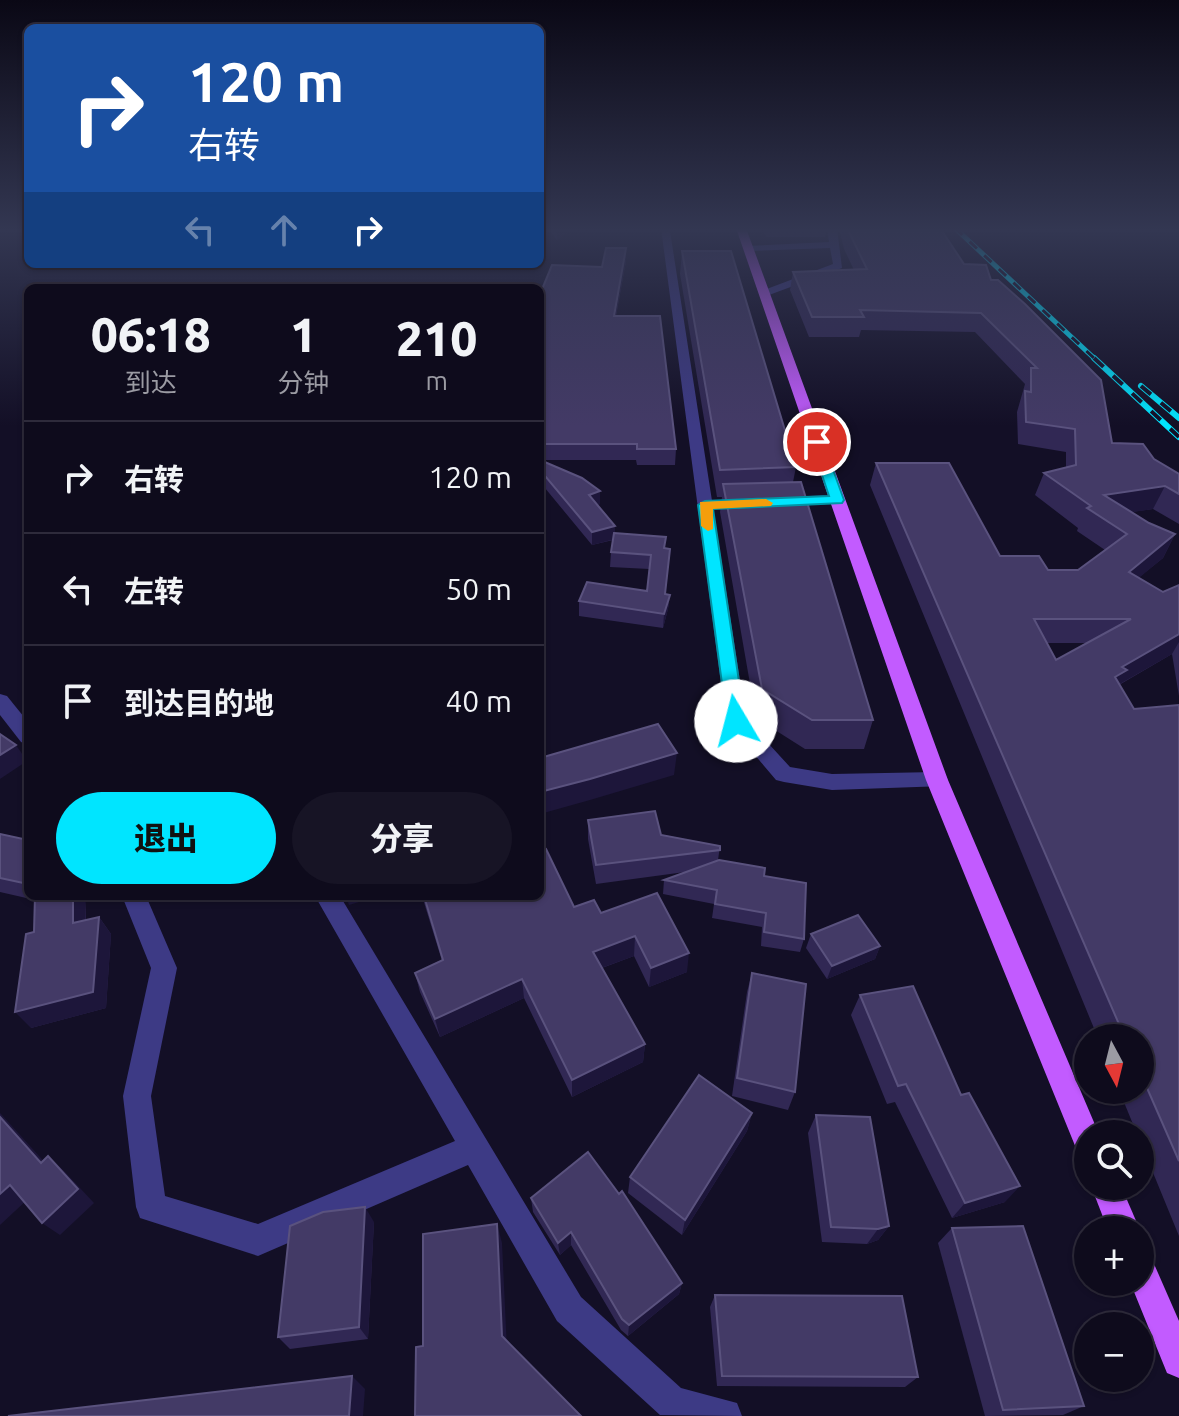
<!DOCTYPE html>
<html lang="zh">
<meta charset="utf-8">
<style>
body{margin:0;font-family:Ubuntu,"Noto Sans SC",sans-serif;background:#171425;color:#f1f3f6;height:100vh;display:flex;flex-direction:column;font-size:30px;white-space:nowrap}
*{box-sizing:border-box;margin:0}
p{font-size:26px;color:#9b9ba3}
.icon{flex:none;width:44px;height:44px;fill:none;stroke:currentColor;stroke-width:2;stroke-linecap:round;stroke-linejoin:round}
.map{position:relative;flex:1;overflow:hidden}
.panel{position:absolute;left:24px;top:284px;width:520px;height:616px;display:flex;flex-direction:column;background:#0e0b1c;border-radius:12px;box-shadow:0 2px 6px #0004,0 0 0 2px #2e2b3b}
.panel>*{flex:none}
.banner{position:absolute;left:24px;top:24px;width:520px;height:244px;border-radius:12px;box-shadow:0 2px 6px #0004,0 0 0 2px #2e2b3b;background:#1a4fa0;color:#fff;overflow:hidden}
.needle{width:52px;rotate:173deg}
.fabs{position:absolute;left:1074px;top:1024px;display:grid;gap:16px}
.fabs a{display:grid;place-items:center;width:80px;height:80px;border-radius:50%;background:#0e0b1c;box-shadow:0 2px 6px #0004,0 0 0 2px #2e2b3b;font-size:40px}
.pin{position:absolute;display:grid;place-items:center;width:68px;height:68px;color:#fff;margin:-34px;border:4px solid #fff;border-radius:50%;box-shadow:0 2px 8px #0007}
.me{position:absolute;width:88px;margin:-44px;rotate:352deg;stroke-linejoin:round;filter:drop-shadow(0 0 6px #0008)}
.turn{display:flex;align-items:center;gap:28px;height:168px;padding:0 32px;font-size:36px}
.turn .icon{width:104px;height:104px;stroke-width:2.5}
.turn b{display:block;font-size:56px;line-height:68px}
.lanes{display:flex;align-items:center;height:76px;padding:0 32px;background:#0003;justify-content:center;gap:40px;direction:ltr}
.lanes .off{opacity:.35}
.eta{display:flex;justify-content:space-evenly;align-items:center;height:136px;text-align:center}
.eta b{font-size:48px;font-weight:800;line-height:56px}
.cta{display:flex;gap:16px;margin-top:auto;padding:16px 32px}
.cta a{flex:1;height:92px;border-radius:48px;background:#00e5ff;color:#111;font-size:32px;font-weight:800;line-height:92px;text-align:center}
.cta a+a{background:#171425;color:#f1f3f6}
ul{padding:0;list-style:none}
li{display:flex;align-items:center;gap:24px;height:112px;padding:0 32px;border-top:2px solid #2e2b3b}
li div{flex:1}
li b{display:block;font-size:30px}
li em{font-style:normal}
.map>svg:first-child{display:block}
</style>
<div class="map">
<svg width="1179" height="1416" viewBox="0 0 1179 1416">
<rect width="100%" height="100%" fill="#130f26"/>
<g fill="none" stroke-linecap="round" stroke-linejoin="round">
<g fill="#3d3a85" fill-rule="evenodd">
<path d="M661,228H674L670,231L746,719L790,767L832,774L937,772L945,774L948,780L945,786L832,790L784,782L776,780L726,721Z"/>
<path d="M827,228H837L842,268L769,295H761V291L833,264L830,248L749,251L746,246L829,242Z"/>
<path d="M837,495L845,500L842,503L781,507L773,502L781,497Z"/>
<path d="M0,694L7,696L28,722V745L21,742L0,715Z"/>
<path d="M122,896H146L177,968L151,1096L165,1196L258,1224L455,1141L315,896H340L581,1297L681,1388L737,1403L742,1416L660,1415L557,1321L468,1165L258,1256L140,1218L136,1207L123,1096L151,968Z"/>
</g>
<g fill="#c25bff" fill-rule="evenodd">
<path d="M736,228H746L948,780L1099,1134H1088V1158L1078,1153L926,780Z"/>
<path d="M1091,1186H1121L1140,1230H1108Z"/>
<path d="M1140,1252L1151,1257L1179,1321V1378L1167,1373L1130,1282H1140Z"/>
</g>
<g stroke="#00e5ff" stroke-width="5">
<path id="rail-far1" d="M955,228L1096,360"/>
</g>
<g stroke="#00e5ff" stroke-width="6">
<g id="rail">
<path d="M1094,358L1179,437"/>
<path d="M1141,386L1179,418"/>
</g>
</g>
<use href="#rail-far1" stroke="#130f26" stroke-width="3" stroke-dasharray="10" stroke-linecap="butt"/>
<use href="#rail" stroke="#130f26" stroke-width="4" stroke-dasharray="13" stroke-linecap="butt"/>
</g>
<g fill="#312854" fill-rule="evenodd">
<path d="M551,228H574L557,240L551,232Z"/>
<path d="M762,228H827L825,237H766Z"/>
<path d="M839,228H940L964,264L991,280L1112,443L1154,459L1179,474V524L1153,509L1131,512L1149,523L1175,534L1163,558L1138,578L1163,592L1179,585V696L1172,654L1119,685L1134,709L1179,705V1236L1140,1141V1134H1137L1119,1090H1140V1038H1098L870,485L876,463L1000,556L1048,570H1078L1105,550L1077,531L1078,528L1035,495L1044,473L1066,467V452L1018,444L1017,412L1025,384L975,332L861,330L859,337H809L790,290L793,272L854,270L844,249ZM1047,643H1087L1056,660Z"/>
<path d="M626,248V261L616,316L676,449L675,465H637L636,460H540V288L602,267Z"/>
<path d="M682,251L796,467L793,482L873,720L864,749H805L756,718L720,512L722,497H717L680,274Z"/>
<path d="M540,460L600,491V504L597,505L615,526V533L665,548L666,594L670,595L668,609L663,628L579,616V601L647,591L649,569L610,567L611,552L613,540L592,545L540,482Z"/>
<path d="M588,820L720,846L718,860L764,876L804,939L800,952L761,946L762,927L712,918L714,904L663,894L664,880L685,872L596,884L588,839Z"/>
<path d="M0,834L28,840V896H85L86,920L99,917L111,934L106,1008L31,1028L35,900L0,892Z"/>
<path d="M422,896H540L574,907L601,913L687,972L649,987L634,956L602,968L645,1044L643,1062L572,1097L524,998L440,1037L420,992L415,973L442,961Z"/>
<path d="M811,934L880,946L875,959L827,979L806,948Z"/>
<path d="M752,973L795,1092L788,1110L732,1096L747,992Z"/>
<path d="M860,995L961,1095L1005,1202L952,1218L895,1102L887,1104L851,1015Z"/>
<path d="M752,1113L747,1131L682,1235L628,1193L630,1177Z"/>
<path d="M816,1115L889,1226L878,1240L867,1244L822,1242L808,1133Z"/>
<path d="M531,1198L682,1283L679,1294L628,1336L621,1330L571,1245L560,1255L533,1212Z"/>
<path d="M374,1222L368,1339L290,1349L278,1337Z"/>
<path d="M952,1228L1084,1406L1063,1415L985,1416L938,1243Z"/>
<path d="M715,1295L918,1377L905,1387L717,1386L710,1307Z"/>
</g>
<g fill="#1d163a">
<path d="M557,228H574L557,240Z"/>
<path d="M626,248V261L613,330L614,316Z"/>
<path d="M1165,486L1153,509L1101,517L1104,495Z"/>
<path d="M600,491V504L589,508V495Z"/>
<path d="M615,526V539L592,545V532Z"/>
<path d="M1175,534L1163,558L1117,596L1129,572Z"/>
<path d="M670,595L668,609L663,628L664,614Z"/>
<path d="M1179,634V642L1172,654L1118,685L1101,701L1122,667Z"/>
<path d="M16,745L27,761L0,779V755Z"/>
<path d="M677,753L674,775L590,800L540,814V792Z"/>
<path d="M73,896H85L86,940L73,923Z"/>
<path d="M346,896H379L349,905Z"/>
<path d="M99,917L111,934L106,1008L31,1028L15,1012Z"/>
<path d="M635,936L634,956L593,971V952Z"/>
<path d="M880,946L875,959L827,979L832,966Z"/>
<path d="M689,953L687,972L649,987L651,968Z"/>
<path d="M522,979L524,998L440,1037L435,1019Z"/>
<path d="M645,1044L643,1062L572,1097V1080Z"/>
<path d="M0,1113L58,1177L41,1163L0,1117Z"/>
<path d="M752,1113L747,1131L682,1235L685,1220Z"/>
<path d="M48,1156L64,1171L94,1203L60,1235L42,1223Z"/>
<path d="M10,1185L29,1198L0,1225V1194Z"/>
<path d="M1020,1186L1005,1202L952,1218L965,1203Z"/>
<path d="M365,1207L374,1222L368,1339L359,1327Z"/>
<path d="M497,1224L502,1243L507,1350L502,1336Z"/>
<path d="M889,1226L878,1240L867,1244L878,1229Z"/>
<path d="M571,1232V1245L560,1255L558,1243Z"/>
<path d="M682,1283L679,1294L628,1336L629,1325Z"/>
<path d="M352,1376L365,1389L363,1416H349Z"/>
</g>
<g fill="#433a66" stroke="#5a527e" stroke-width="2" fill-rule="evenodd">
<path d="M847,228H940L964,264L986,265L991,280H998L1025,304L1101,380L1112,443L1143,444L1154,459L1179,474V494L1165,486L1104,495L1149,523L1175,534L1129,572L1163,592L1179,585V634L1122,667L1127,670L1115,677L1134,709L1179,705V1161L1140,1072V1038H1125L876,463H949L1000,556H1039L1048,570H1078L1127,534L1087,508L1091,506L1044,473L1076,465L1075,429L1026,422L1025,391L1031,392V368H1037L981,313L860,310L864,317H812L793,272L867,269ZM1034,619H1131L1056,660Z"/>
<path d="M606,248H626L614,316H660L676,449H637V444H540V288H522L523,286L543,287L552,265L602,267Z"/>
<path d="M682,251H731L796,467L720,470Z"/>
<path d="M540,460L582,478L600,491L589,495L615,526L592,532L540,470Z"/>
<path d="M801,482L873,720H812L762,689L723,484Z"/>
<path d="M614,533L666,537L664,548L670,549L665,594L670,595L664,614L579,601L587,582L647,591L651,555L611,552Z"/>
<path d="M658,724L677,753L590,779L540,792V758Z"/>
<path d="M0,734L16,745L0,755Z"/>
<path d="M655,811L661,835L720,846V850L596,865L588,820Z"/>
<path d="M0,834L28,840V884L0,878Z"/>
<path d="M546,849L574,907L594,900L601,913L657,893L689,953L651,968L635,936L593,952L645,1044L572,1080L522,979L435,1019L415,973L443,960L424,896H540V851Z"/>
<path d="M719,860L765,868L764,876L806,883L804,939L764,932L766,913L715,904L717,890L664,880Z"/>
<path d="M35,896H73V923L99,917L93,992L15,1012L26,934L34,932Z"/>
<path d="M858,915L880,946L832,966L811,934Z"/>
<path d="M752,973L806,984L795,1092L737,1078Z"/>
<path d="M913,986L961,1095L969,1093L1020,1186L965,1203L906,1084L898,1086L860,995Z"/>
<path d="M699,1075L752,1113L685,1220L630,1177Z"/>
<path d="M816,1115L870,1117L889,1226L878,1229L831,1227Z"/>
<path d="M0,1117L41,1163L48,1156L78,1189L42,1223L10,1185L0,1194Z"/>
<path d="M588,1152L619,1194L622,1191L682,1283L629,1325L622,1319L571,1232L558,1243L531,1198Z"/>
<path d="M365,1207L359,1327L278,1337L290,1226L323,1212Z"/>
<path d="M497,1224L502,1336L581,1416H415L416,1347L423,1346V1234Z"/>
<path d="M1023,1226L1084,1406L1003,1410L952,1228Z"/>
<path d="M715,1295L902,1296L918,1377L722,1376Z"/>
<path d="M352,1376L349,1416H8Z"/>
</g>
<linearGradient id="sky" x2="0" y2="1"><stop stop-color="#0a0815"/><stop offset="0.54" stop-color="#333752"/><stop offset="1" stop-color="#333752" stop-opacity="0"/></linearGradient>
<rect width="1179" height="426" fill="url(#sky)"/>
<path fill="#00e5ff" stroke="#0095a6" stroke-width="2" d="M817,438L823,442L844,500L842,503L713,509L745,721L736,727L727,721L698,505L705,501L829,496L811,442Z"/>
<path fill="#f59e0b" d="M766,499L773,503L771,506L713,509V529L708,531L701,526L700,502Z"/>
</svg>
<div class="fabs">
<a><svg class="needle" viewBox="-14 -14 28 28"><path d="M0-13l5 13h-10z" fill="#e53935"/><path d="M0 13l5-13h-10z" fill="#9b9ba3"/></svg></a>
<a><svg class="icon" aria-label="search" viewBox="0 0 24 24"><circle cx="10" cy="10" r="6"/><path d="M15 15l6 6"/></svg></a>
<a>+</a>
<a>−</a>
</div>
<div class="pin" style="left:817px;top:442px;background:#d93025"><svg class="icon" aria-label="arrive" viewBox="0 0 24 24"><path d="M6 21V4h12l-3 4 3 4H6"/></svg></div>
<svg class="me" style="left:736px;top:721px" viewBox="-20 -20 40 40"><circle r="19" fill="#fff"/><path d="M0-13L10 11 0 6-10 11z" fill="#00e5ff"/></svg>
<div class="banner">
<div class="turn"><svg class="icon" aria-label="right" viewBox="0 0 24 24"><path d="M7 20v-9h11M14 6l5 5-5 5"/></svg><div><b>120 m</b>右转</div></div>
<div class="lanes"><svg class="icon off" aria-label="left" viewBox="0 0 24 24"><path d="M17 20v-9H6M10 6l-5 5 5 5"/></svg><svg class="icon off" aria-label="ahead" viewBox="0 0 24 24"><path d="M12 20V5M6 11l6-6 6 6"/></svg><svg class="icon" aria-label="right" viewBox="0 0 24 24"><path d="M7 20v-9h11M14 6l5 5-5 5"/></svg></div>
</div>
<section class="panel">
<div class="eta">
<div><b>06:18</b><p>到达</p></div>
<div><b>1</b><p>分钟</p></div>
<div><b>210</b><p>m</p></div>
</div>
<ul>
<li><svg class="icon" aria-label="right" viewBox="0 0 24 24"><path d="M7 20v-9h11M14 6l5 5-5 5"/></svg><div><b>右转</b></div><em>120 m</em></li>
<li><svg class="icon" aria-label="left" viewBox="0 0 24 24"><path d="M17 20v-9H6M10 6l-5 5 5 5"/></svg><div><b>左转</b></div><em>50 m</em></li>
<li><svg class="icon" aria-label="arrive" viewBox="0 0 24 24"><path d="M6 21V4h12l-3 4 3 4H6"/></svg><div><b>到达目的地</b></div><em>40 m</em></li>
</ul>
<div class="cta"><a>退出</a><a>分享</a></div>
</section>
</div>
